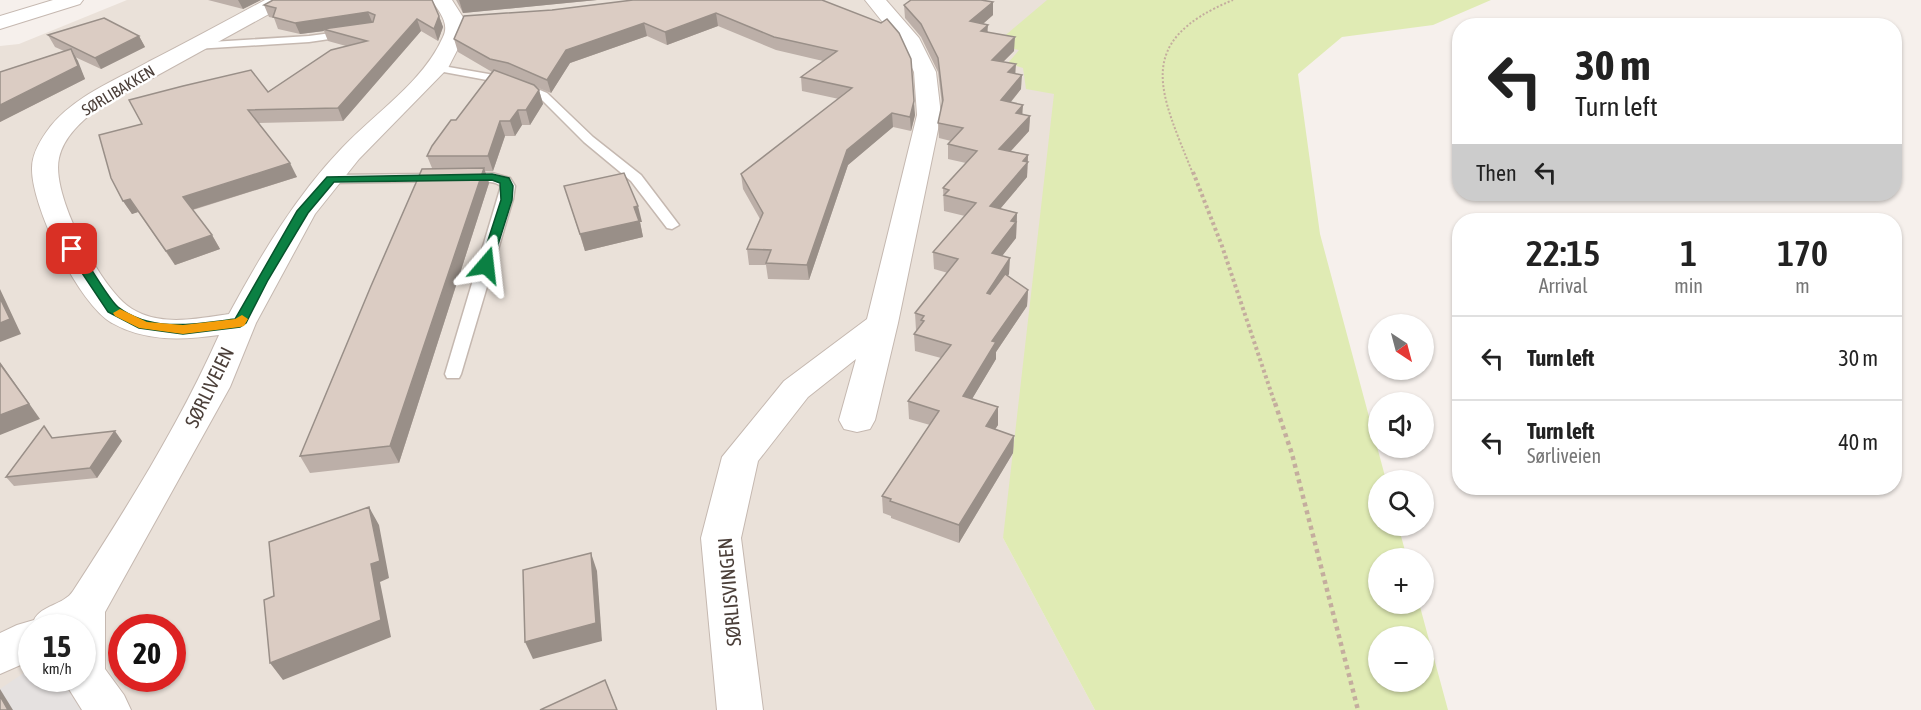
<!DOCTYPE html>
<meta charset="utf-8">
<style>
body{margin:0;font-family:"Asap Condensed",sans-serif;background:#f2f2f2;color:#222;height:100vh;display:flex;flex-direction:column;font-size:22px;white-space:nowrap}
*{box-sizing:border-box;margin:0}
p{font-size:20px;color:#767676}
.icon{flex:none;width:33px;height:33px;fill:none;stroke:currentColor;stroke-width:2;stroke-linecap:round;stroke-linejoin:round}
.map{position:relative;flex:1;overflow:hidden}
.sheet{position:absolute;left:1452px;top:213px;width:450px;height:282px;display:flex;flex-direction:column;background:#fff;border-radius:24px;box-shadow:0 2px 4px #0004}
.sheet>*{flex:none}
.banner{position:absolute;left:1452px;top:18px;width:450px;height:183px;border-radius:24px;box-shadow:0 2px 4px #0004;background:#fff;color:#222;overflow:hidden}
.needle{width:39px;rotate:144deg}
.buttons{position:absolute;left:1368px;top:314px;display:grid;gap:12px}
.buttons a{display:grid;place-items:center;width:66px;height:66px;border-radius:50%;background:#fff;box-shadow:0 2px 4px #0004;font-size:30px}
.speed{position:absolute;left:18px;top:614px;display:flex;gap:12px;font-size:30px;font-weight:700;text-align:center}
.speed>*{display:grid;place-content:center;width:78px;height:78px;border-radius:50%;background:#fff;box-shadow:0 2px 4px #0004;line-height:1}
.speed small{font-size:15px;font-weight:400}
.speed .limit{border:9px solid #d22;background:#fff;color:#111}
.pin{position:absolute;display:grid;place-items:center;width:51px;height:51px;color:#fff;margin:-26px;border-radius:12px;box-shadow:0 3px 9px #0006}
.me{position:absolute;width:66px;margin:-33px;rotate:17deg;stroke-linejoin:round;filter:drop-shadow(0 0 4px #0008)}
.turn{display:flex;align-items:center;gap:21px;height:126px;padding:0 24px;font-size:27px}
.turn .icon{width:78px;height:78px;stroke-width:2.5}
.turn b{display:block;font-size:42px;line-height:51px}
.then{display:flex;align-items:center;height:57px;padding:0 24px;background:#0003;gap:12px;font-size:22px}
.eta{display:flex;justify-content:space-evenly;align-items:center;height:102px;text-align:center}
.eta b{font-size:36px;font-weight:600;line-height:42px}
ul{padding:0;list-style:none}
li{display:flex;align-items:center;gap:18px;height:84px;padding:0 24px;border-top:2px solid #e0e0e0}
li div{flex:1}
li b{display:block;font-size:22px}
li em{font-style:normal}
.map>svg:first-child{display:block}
</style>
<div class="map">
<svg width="1921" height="710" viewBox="0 0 1921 710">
<rect width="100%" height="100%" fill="#f6f0ec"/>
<path fill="#eae1d9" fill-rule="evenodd" d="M127,0H1192L1003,538L1095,710H0V46L19,44ZM32,627H82V678H32ZM122,627H172V678H122Z"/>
<path fill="#e0ebb4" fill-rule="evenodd" d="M1047,0H1491L1433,25L1342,37L1298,74L1320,234L1386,480H1378V525H1398L1407,558H1378V603H1419L1448,710H1095L1003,538L1054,94L1026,89L1023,68L1008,63L1019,50L994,45ZM1378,636H1424V681H1378Z"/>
<path fill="#e5e1e0" d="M31,668L32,678H64L86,710H0V689Z"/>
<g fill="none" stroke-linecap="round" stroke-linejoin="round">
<g stroke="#c5b8b0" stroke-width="3">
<g id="service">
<path d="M346,31L350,32V36L309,42L195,49L190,46L195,43L309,36Z"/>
<path d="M437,65L511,78L547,93L593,137L641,175L679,225L672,229L667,228L631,181L584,142L539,97L503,83L433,70V66Z"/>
<path d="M492,173L510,178L515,186L513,199L461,374L459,378H447L445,374L501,186C489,176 469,188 457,178L464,174Z"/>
<path d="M438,174L445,178L443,181L331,183L324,179L331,175Z"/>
</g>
</g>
<g stroke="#c5b8b0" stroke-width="2">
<g id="minor">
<path d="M265,0H290L287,4L98,108C82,121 64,136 59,158C51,194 96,277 123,302C128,307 135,311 142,314C169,325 201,318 229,314C261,255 295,197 342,148C374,114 424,81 443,37C450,23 439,12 432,0H452L466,22L465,35L448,68L359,159L315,214L256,323L230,387L105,612V669L124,695L131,710H82L62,678H82V627H32V660L0,674V633L17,625L34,620C41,605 64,605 73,591C126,509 179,425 219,335C183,340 145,342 112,323C79,305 31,206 32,168C32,153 41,139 50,127C75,96 114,81 148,62C187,42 226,21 265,0Z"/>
<path d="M865,0H886L919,38L936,72L941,115L898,323L875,420L870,429L857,432L844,429L839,420L856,359L808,397L758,461L741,538L763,710H717L701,538L722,457L784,381L867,319L917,115L914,72L901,45Z"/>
</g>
</g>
<g stroke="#c5b8b0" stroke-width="2">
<path id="tertiary" d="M53,0H83L80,4L0,29V16Z"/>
</g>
<path stroke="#c4ad9e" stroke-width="2" stroke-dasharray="2 2" stroke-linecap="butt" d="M1193,174C1161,93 1131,42 1233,0"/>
<path stroke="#c4ad9e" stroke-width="4" stroke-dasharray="3 3" stroke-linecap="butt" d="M1193,172L1222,246L1275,404"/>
<path stroke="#c4ad9e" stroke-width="4.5" stroke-dasharray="4 4" stroke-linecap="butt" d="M1275,403L1292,454L1358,710"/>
<use href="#service" fill="#fff" fill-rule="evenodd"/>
<use href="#minor" fill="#fff" fill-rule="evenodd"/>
<use href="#tertiary" fill="#fff" fill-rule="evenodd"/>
</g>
<g fill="#bcafa8">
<path d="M208,0H261L243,9Z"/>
<path d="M456,0H597L463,13Z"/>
<path d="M822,0L915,115L911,131L893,127L848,165L809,280L768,279L766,265H749L747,249L760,219L743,189L741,174L839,99L802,91L801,77L823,61L776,50L718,26L667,45L647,36L570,63L551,93L536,87L539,90L543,104L530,125H522L515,136H505L493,171H485L489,183L399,463L310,473L300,456L432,168L427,156L456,120L492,72L458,52L454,39L552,10Z"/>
<path d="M264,5L439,16L443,27L438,41L421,31L343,121L258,123L297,177L193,210L212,235L220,249L175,265L138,212L132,214L123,201L268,92L346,46L328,41L324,31L300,34L278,29L274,18L269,17Z"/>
<path d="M904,5L993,15L983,24L988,32L1014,51L1003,62L1015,73L1021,89L1011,102L1023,115L1030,116L1029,131L1011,151L1028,155L1027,177L1000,209L1017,213L1016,238L1002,256L1009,274L1008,276L1028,290L1027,306L996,352V359L972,399L998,425L995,429L1014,436L1013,453L959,543L891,518V516L883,513L882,496L930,425L909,419L908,401L941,358L915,351L914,334L917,330H916L915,313L948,273L934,269L933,252L965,216L944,211L943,188L966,163L948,159V144L951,141L939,138L938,123L942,105L938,72L921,37L905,18Z"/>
<path d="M48,35L139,36L145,47L101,69L75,57L85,79L0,122V72L64,51L55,47Z"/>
<path d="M564,186L642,222H640L643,237L585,251Z"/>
<path d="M53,438L122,441L97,478L14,486L6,477Z"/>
</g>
<g fill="#998f88">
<path d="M238,0H261L243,9Z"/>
<path d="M459,0H597L463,13Z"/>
<path d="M993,2V15L970,35V21Z"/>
<path d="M368,12L373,24L323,29L324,31L300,34L295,23Z"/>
<path d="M716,13L718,26L667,45L665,32Z"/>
<path d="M439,16L443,27L438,41L434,29Z"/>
<path d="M417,19L421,31L343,121L338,108Z"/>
<path d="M644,23L647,36L570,63L551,93L547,80L566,50Z"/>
<path d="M988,25L987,38L981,31Z"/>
<path d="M139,36L145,47L101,69L95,58Z"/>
<path d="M1015,37L1014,51L991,74L992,60Z"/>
<path d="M71,49L78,61L85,79L0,122V105Z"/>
<path d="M1016,64L1015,78L1008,72Z"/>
<path d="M1022,75L1021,89L1000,115L1001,100Z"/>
<path d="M539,90L543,104L530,125L526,110Z"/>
<path d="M914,101L915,115L911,131L910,117Z"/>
<path d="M1023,105L1022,119L1016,113Z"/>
<path d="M518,110L522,125L515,136L510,121Z"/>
<path d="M892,113L893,127L848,165L809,280L807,265L847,150Z"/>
<path d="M1030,116L1029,131L999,164V149Z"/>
<path d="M500,121L505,136L493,171L488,156Z"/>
<path d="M1028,155L1027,177L989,222L990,206Z"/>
<path d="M290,163L297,177L191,210L183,197Z"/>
<path d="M484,168L489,183L399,463L390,446Z"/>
<path d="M130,199L138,212L132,214L123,201Z"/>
<path d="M638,206L642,222H640L643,237L585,251L580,234L634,207Z"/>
<path d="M1017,213L1016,238L992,269V253L1011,221Z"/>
<path d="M212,235L220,249L175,265L166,251Z"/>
<path d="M1010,258L1009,274L986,310L987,293Z"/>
<path d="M0,289L21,334L0,342Z"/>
<path d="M1028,290L1027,306L996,352V359L963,414V396L992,341Z"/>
<path d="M0,362L40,419L0,435Z"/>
<path d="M998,407V425L986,443V426Z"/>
<path d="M115,431L122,441L97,478L90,468Z"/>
<path d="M1014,436L1013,453L959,543V525Z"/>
<path d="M369,507L379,525L389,578L380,582L391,637L283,680L270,663L371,564Z"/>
<path d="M591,553L597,571L602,641L533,659L525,642Z"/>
<path d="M0,689L13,710H8L0,696Z"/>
</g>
<g fill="#dbccc3" stroke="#998f88" stroke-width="1.5">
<path d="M273,0H432L439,16L434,29L417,19L338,108L248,110L290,163L183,197L212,235L166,251L130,199L123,201L111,178L99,135L142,124L129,100L183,86L251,70L268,92L331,50L367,41L323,29L373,22L375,15L368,12L295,23L273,17L276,8L264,5Z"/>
<path d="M633,0H822L881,23L887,19L899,33L911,59L914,101L910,117L892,113L847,150L807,265L766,263L771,250L747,249L763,213L741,174L852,88L801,77L837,51L774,37L716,13L665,32L644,23L566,50L547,80L508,63L490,59L454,39L464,16L552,10Z"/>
<path d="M911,0H981L993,2L970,21L988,25L981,31L1015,37L992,60L1016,64L1008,72L1022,75L1001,100L1023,105L1016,113L1030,116L999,149L1028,155L1023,161L1028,162L990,206L1017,213L1011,221L1016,222L992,253L1010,258L987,293L990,294L1005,274L1028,290L992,341L996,342L963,396L998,407L986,426L1014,436L959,525L890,501L891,499L882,496L939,411L908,401L951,345L914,334L924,321L921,320L924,316L915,313L958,259L933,252L976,203L944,195L949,190L943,188L977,151L948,144L963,128L938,123L943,100L938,58L921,24L904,5Z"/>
<path d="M104,18L139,36L95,58L48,35Z"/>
<path d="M71,49L78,66L0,105V72Z"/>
<path d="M494,70L534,85L539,90L526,110H518L510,121H500L488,156H427L432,146L451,120H456Z"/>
<path d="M484,168L390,446L300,456L371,286L422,169Z"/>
<path d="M624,173L638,206L634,207L639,221L580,234L564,186Z"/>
<path d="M0,298L10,319L0,323Z"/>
<path d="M0,364L29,404L0,415Z"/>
<path d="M44,426L52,438L115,431L90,468L6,477Z"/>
<path d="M369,507L380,561L371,564L381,620L270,663L264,600L274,596L269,542Z"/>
<path d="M591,553L596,623L525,642L523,570Z"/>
<path d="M605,680L617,710H540Z"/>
<path d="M0,696L8,710H0Z"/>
</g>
<path fill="#0b8043" stroke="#07532c" stroke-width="1.5" d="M492,174L509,178L513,186L512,200L491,267H482L480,265L501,200L500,183L492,180L334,182L308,213L268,280L246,323L240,327L183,334L139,328L108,312L66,249L72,245L77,246C85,259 109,300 118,307C152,333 196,324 235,319L297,211L327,177Z"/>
<path fill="#f59e0b" d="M120,309L147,322L183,325L235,319L242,315L248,319L244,326L240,327L183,334L139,328L115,316L113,313Z"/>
<g text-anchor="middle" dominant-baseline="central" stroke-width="5" stroke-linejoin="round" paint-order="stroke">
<g font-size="16" fill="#4b3f39" stroke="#fff">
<text transform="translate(118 90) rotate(-31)">SØRLIBAKKEN</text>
</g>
<g font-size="20" fill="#4b3f39" stroke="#fff">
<text transform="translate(209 387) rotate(-64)">SØRLIVEIEN</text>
<text transform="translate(729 592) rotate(-95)">SØRLISVINGEN</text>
</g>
</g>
</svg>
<div class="buttons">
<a><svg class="needle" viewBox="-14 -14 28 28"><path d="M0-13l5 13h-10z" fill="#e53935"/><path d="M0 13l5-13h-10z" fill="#767676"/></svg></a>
<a><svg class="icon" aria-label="sound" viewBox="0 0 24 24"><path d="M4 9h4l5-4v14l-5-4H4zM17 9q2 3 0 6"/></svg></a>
<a><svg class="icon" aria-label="search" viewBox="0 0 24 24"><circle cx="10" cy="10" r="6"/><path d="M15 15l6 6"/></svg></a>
<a>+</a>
<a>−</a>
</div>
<div class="speed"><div>15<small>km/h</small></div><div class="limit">20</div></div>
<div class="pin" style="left:72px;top:249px;background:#d93025"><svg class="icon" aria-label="arrive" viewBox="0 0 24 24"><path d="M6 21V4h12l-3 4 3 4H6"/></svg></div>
<svg class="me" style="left:486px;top:265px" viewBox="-20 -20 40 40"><path d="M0-17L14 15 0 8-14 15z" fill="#0b8043" stroke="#fff" stroke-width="4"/></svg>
<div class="banner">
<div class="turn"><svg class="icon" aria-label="left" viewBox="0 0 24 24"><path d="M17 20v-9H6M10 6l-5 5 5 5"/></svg><div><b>30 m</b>Turn left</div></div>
<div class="then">Then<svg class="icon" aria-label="left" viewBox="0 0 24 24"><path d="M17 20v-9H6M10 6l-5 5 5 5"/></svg></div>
</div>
<section class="sheet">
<div class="eta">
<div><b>22:15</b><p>Arrival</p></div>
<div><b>1</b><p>min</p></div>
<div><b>170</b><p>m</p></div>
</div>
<ul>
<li><svg class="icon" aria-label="left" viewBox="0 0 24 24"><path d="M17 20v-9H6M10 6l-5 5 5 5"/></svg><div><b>Turn left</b></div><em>30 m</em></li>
<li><svg class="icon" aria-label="left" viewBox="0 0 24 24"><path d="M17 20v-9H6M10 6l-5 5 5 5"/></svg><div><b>Turn left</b><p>Sørliveien</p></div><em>40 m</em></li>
</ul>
</section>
</div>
